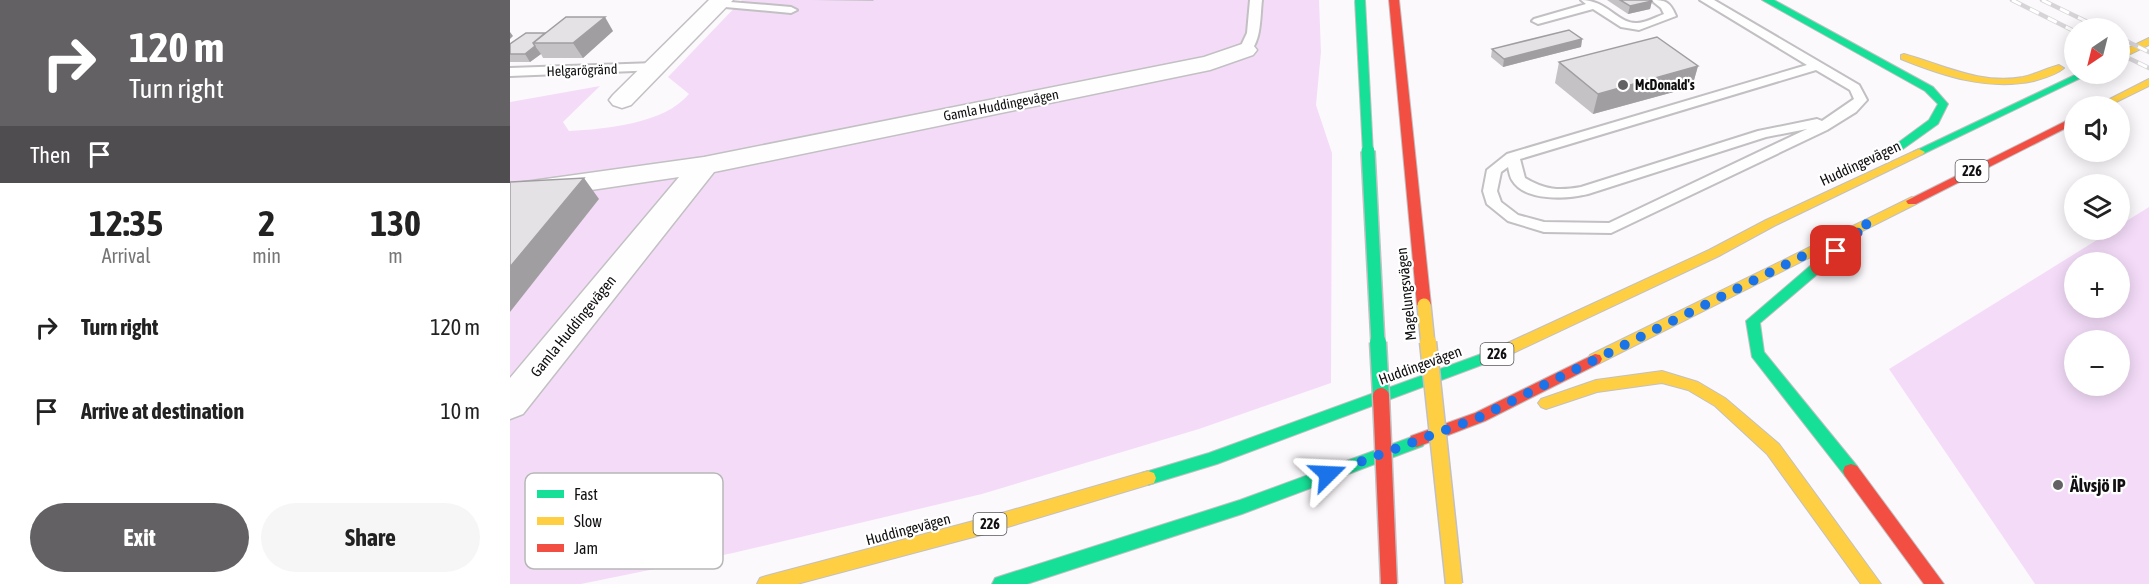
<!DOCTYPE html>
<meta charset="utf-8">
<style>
body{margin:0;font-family:"Asap Condensed",sans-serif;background:#f6f6f6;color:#222;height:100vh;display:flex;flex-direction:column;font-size:22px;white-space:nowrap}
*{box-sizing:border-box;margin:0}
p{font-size:20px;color:#767676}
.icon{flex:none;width:33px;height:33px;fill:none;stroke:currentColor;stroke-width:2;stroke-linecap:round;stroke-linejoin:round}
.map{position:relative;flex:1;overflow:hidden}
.panel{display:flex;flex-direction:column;background:#fff;width:510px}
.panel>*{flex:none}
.top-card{background:#636164;color:#fff;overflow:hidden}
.needle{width:39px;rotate:215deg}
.fabs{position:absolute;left:1554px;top:18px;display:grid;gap:12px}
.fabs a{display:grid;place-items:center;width:66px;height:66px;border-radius:50%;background:#fff;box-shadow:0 3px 15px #0003;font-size:30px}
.pin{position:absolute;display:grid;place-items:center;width:51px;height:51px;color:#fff;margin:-26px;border-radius:12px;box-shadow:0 3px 9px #0006}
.me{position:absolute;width:66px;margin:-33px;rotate:69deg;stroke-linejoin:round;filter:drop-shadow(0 0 4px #0008)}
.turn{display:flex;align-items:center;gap:21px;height:126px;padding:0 30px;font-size:27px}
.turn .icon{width:78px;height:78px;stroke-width:2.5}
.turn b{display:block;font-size:42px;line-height:51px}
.then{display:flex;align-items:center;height:57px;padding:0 30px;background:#0003;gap:12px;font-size:22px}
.eta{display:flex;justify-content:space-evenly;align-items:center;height:102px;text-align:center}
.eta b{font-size:36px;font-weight:700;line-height:42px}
.cta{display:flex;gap:12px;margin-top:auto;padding:12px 30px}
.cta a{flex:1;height:69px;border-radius:36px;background:#636164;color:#fff;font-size:24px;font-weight:700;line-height:69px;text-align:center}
.cta a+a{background:#f6f6f6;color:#222}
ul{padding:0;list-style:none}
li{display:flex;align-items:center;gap:18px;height:84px;padding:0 30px}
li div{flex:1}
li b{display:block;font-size:22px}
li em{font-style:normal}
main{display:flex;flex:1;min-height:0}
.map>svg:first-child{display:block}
</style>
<main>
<section class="panel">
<div class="top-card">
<div class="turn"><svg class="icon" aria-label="right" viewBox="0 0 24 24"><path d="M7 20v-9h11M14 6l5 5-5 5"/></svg><div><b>120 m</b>Turn right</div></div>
<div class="then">Then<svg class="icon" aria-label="arrive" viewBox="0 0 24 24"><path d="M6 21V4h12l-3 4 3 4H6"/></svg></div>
</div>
<div class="eta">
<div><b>12:35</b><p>Arrival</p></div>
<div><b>2</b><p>min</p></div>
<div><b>130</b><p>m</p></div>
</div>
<ul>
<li><svg class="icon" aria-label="right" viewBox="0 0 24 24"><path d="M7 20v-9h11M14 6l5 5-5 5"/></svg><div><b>Turn right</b></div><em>120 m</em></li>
<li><svg class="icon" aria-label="arrive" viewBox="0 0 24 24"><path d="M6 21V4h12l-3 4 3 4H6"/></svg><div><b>Arrive at destination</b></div><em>10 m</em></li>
</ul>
<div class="cta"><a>Exit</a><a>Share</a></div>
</section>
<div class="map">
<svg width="1639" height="584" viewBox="0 0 1639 584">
<rect width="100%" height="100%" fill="#fcf9fd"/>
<g fill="#f4dcf9" fill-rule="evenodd">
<path d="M232,0H809L811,52L806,105L822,153L821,383L689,429L472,494L223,553L71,584H0V102L90,86L53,122L59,131C95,129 154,124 179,94L158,77Z"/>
<path d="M1639,207V584H1525L1379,369L1603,230H1610V225ZM1564,262H1610V308H1564ZM1564,340H1610V386H1564Z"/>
</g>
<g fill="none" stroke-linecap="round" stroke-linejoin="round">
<g stroke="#c2c0c2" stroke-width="4">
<g id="lane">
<path d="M740,0H752C750,15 752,48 735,54L729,50L737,33Z"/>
<path d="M1071,0C1097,0 1108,24 1127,23C1135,23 1146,17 1154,14L1151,8L1141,0C1156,0 1160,2 1166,16L1129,30L1111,27L1083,9L1028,24L1022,21L1024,19L1076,4Z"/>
<path d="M1190,0H1204L1349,85L1357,100L1346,112L1317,130L1101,233L1034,232L998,221L977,204L973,191L977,170L997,154L1297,65ZM1306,70L1340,90L1344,99L1312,121L1307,119L1248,131L1071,187C1049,191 1035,190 1015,178L1010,159ZM1297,129L1099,223L1034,222L1008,215L991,202L987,191L991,172L998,167C999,171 1000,177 1002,180C1015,202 1058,199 1078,194L1256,137Z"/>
<path d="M208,1L281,7L287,10L281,13L204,6L202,4Z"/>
<path d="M145,63L151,67L149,70L0,76V68Z"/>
</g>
</g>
<g stroke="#c2c0c2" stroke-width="3">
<g id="street">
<path d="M199,0H223L121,105L112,108L103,105L99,100L103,95Z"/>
<path d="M735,43L743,45L747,50L743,55L700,70L204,172L13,414L0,419V378L169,177L0,202V184L194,157L694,57Z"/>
</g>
</g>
<g stroke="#c2c0c2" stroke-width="2">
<g id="fast">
<path d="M1252,0H1264L1423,87L1438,104L1428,124L1393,149H1385V145L1419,120L1428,104L1415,91Z"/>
<path d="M1567,74H1579L1413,154L1409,155L1403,152Z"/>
<path d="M1319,253L1325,257L1324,260L1250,323L1254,352L1347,466L1349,471L1347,476L1341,478L1335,476L1242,357L1236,321L1314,254Z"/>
<path d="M996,345L1001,346L1003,350L1001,354L707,464L638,485L632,483L630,478L632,473L699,453Z"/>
<path d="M907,435L913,436L915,441L913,446L732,514L517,584H482L485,578L491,576L730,500Z"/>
</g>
</g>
<g stroke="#c2c0c2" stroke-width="2">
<g id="slow">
<path d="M1639,38V45L1610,59V52Z"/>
<path d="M1394,54C1434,65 1471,85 1513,77C1526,74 1537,68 1549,65L1554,68C1546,75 1534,78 1524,81C1478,91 1433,76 1391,59V55Z"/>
<path d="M1639,79V86L1598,106H1586Z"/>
<path d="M1409,149L1415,152L1413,154L1264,226L1209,256L1001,354H991L989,350L991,346L1199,250L1256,220Z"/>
<path d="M1402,197L1408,201L1406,204L1090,363H1080L1078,359L1080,355Z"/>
<path d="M1152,371L1188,382L1215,398L1269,444L1371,584H1351L1257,454L1205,406L1178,390L1152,383L1087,392L1036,409L1031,407L1028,403L1031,399L1086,380Z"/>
<path d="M638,471L644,473L646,478L644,483L471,535L287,584H247L250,578L256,576L471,519Z"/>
</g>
</g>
<g stroke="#c2c0c2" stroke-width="2">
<g id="jam">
<path d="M879,0H889L921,305L914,310L907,305Z"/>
<path d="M1564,117V124L1406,204H1398L1396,201Z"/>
<path d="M1085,354L1090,355L1092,359L1090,363L975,421L907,447L901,446L899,441L901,436L965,413Z"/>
<path d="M1341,464L1347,466L1434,584H1414L1335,476L1333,471L1335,466Z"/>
</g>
</g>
<use href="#lane" fill="#fffeff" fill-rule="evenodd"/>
<use href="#street" fill="#fffeff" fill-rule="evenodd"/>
<use href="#fast" fill="#16e098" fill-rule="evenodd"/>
<use href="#slow" fill="#ffcf43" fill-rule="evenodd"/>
<use href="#jam" fill="#f24e42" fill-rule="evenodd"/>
<g stroke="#d6d4d6" stroke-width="4.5">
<g id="rail">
<path d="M1502,0L1564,31"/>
<path d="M1532,0L1590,28"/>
<path d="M1610,38L1639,52"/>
<path d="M1610,54L1639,68"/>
</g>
</g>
<use href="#rail" stroke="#fff" stroke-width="3" stroke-dasharray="10" stroke-linecap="butt"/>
<g stroke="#c2c0c2" stroke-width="12" stroke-linecap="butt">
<path id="fast-bridge-far2" d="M850,0L858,153"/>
</g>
<g stroke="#c2c0c2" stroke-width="16" stroke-linecap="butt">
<path id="fast-bridge-far1" d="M858,151L868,344"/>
</g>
<g stroke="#c2c0c2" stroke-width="19" stroke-linecap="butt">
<path id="fast-bridge" d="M868,342L871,396"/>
</g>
<g stroke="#c2c0c2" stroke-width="16" stroke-linecap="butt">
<path id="slow-bridge-far1" d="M914,305L918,344"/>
</g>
<g stroke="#c2c0c2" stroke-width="19" stroke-linecap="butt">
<path id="slow-bridge" d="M918,342L944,584"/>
</g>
<g stroke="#c2c0c2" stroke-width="19" stroke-linecap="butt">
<path id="jam-bridge" d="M871,396L879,584"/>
</g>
<use href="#fast-bridge-far2" stroke="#16e098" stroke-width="10"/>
<use href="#fast-bridge-far1" stroke="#16e098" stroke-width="13"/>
<use href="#fast-bridge" stroke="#16e098" stroke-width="16"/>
<use href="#slow-bridge-far1" stroke="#ffcf43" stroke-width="13"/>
<use href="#slow-bridge" stroke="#ffcf43" stroke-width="16"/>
<use href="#jam-bridge" stroke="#f24e42" stroke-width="16"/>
</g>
<g fill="#c4c2c5">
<path d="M302,0H364L363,1Z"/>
<path d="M1097,0H1141L1142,1L1140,9L1118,14Z"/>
<path d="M103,31L73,58H33L31,54L20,62H0V44L35,33Z"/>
<path d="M1072,39L1071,47L993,67L981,57L982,49Z"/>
<path d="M1049,62L1188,66L1182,87L1083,114L1045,83Z"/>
</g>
<g fill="#a09ea0">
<path d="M1142,1L1140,9L1118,14L1120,6Z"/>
<path d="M95,17L103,31L73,58L63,43Z"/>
<path d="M0,32L3,36L0,39Z"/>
<path d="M1072,39L1071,47L993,67L994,59Z"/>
<path d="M25,46L31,54L20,62L15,54Z"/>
<path d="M1188,66L1182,87L1083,114L1088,94Z"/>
<path d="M74,178L89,199L0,312V267Z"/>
</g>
<g fill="#e4e2e5" stroke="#a09ea0" stroke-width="1.5">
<path d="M1110,0H1141L1142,1L1120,6Z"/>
<path d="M56,17H95L63,43H23Z"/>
<path d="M1059,30L1072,39L994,59L982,49Z"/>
<path d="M16,33H35L23,43L25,46L15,54H0V44Z"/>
<path d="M1147,37L1188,66L1088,94L1049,62Z"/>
<path d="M74,178L0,267V182Z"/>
</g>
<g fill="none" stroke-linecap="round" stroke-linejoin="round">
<path stroke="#1a73e8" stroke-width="10" stroke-dasharray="0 18" d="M818,474L970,417L1359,223L1326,251"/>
</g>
<g fill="#636164" stroke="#fff" stroke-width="2">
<circle cx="1113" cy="85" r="6"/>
<circle cx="1548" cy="485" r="6"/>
</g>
<g text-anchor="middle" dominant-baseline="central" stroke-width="4.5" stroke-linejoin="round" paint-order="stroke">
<g font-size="14" fill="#110f11" stroke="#fff">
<text transform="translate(72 70) rotate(-2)">Helgarögränd</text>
<text transform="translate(491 105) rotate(-11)">Gamla Huddingevägen</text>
</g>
<g font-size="14" font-weight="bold" fill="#110f11" stroke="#fff" text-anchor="start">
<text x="1125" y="85">McDonald's</text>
</g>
<g fill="#fff" stroke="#585758" stroke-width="1.5">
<rect x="1445.5" y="160" width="33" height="22" rx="4.5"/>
<rect x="970.5" y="343" width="33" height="22" rx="4.5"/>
<rect x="463.5" y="513" width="33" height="22" rx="4.5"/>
</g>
<g font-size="14" font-weight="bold" fill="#110f11">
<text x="1462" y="171">226</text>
<text x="987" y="354">226</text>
<text x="480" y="524">226</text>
</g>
<g font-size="15" fill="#110f11" stroke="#fff">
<text transform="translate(1350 163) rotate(-25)">Huddingevägen</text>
<text transform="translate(896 294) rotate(-96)">Magelungsvägen</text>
<text transform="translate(63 326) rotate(-51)">Gamla Huddingevägen</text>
<text transform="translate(910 365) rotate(-20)">Huddingevägen</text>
<text transform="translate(398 529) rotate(-15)">Huddingevägen</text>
</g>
<g font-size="18" font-weight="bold" fill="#110f11" stroke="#fff" text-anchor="start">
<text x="1560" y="485">Älvsjö IP</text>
</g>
</g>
<rect x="15" y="473" width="198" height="96" rx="9" fill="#fff" stroke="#b8b7b8" stroke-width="1.5"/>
<rect x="27" y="490" width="27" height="8" fill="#16e098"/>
<rect x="27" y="517" width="27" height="8" fill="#ffcf43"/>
<rect x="27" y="544" width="27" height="8" fill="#f24e42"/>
<g font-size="16" fill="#110f11">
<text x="64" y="500">Fast</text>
<text x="64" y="527">Slow</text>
<text x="64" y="554">Jam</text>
</g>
</svg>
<div class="fabs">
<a><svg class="needle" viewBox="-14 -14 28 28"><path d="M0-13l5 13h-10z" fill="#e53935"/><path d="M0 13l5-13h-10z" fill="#767676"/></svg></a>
<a><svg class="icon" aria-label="sound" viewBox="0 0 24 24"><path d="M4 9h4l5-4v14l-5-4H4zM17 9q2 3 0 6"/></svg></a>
<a><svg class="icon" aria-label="layers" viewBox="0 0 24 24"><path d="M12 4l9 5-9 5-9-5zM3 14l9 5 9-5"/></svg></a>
<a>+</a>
<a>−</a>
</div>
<div class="pin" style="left:1326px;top:251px;background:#d93025"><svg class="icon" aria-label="arrive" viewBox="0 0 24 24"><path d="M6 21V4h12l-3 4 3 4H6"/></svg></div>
<svg class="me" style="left:818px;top:474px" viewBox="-20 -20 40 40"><path d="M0-17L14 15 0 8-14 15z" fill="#1a73e8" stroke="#fff" stroke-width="4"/></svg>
</div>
</main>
